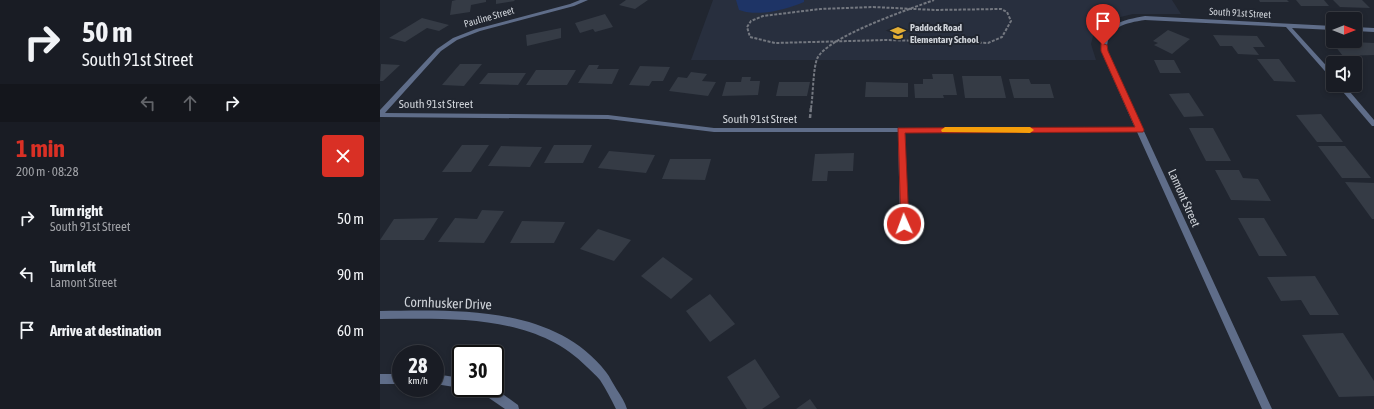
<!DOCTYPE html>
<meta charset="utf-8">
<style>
body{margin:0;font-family:"Asap Condensed",sans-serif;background:#22252c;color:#f1f3f6;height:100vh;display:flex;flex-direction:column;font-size:15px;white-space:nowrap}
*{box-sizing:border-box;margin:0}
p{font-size:13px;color:#9fa1a6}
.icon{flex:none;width:22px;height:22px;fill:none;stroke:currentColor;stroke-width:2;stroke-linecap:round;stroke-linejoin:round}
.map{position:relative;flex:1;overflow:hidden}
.details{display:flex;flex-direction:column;background:#191c24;width:380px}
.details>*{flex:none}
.hud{background:#191c24;color:#f1f3f6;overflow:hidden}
.needle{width:26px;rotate:90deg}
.fabs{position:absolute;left:946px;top:12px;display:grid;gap:8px}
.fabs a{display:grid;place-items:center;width:36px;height:36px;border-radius:4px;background:#191c24;box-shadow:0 2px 6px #0003,0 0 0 1px #373a41;font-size:20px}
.speed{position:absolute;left:12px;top:345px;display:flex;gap:8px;font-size:20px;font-weight:700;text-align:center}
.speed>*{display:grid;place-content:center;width:52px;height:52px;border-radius:50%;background:#191c24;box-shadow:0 2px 6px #0003,0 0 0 1px #373a41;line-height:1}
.speed small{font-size:10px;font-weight:400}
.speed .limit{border:2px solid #111;border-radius:6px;background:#fff;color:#111}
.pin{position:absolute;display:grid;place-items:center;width:34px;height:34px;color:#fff;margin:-41px -17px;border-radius:50% 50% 50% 0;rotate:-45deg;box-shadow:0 0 4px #0007}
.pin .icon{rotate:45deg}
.me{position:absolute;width:44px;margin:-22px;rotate:358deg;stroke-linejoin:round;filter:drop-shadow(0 0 3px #0008)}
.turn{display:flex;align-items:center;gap:14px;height:84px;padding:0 16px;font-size:18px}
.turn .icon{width:52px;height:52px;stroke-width:2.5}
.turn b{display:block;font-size:28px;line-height:34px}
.lanes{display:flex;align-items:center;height:38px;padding:0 16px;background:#0003;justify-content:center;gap:20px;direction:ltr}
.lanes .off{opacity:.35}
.round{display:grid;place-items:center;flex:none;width:42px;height:42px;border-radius:4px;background:#22252c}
.overview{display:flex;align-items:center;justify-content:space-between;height:68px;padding:0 16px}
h1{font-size:24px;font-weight:700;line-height:30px;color:#d93025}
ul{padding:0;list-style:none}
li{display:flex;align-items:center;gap:12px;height:56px;padding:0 16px}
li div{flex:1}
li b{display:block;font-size:15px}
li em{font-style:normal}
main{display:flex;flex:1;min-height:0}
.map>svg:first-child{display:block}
</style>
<main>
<section class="details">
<div class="hud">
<div class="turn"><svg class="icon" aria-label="right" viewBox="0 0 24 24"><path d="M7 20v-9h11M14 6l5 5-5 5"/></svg><div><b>50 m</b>South 91st Street</div></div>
<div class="lanes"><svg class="icon off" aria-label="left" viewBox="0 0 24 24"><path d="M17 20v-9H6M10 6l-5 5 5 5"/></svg><svg class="icon off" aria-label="ahead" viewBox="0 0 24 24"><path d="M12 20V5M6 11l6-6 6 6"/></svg><svg class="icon" aria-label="right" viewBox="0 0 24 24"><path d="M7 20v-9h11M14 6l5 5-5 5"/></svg></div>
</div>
<div class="overview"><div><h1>1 min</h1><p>200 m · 08:28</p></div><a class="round" style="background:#d93025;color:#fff"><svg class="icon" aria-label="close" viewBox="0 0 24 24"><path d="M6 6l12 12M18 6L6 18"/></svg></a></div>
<ul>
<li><svg class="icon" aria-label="right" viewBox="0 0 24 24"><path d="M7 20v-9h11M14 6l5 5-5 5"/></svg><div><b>Turn right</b><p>South 91st Street</p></div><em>50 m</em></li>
<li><svg class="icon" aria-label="left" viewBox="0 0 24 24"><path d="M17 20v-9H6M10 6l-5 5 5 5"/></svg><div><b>Turn left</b><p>Lamont Street</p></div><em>90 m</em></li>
<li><svg class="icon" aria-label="arrive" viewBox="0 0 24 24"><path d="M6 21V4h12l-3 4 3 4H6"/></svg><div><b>Arrive at destination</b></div><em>60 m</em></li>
</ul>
</section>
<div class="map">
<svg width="994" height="409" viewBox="0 0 994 409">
<rect width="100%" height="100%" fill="#212630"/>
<path fill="#282f3e" d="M333,0H792L801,14H753L732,19L723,24L713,36L711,44L716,60H311Z"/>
<path fill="#1e3466" d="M356,0H424V2C404,10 379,17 359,10Z"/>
<g fill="#353b45">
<path d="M76,0H106V2L91,5L90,12L70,15L72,1Z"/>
<path d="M116,0H134L135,1L116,4Z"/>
<path d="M246,0H268L255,9L239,5Z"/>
<path d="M879,0H907L909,2H880Z"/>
<path d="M916,0H944L949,6H921Z"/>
<path d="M953,0H982L990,8L960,7Z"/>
<path d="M225,14L233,27L215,32L213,29L200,33L195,23Z"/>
<path d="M42,18L69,25L59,31L47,28L25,42L9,38Z"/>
<path d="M181,28V38L147,46L146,35Z"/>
<path d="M788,30L810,39L792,54L774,45L778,43L773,41Z"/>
<path d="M833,35L877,36L885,47H873L879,55L858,54L852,46H840Z"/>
<path d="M951,41L994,43V55L963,56Z"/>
<path d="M877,59H899L916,82L894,81Z"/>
<path d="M774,60H794L801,73H780Z"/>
<path d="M1,64L20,65L3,81H0Z"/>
<path d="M80,64H102L84,86L62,85Z"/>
<path d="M209,65H219L217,69H239L232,84L198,83Z"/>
<path d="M260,66L290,67L283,81H272L269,86L249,85Z"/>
<path d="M156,70H196L187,85H146Z"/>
<path d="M311,72L327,74L322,81L336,82L328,96L289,91L298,77L307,78Z"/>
<path d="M108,73H146L138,85L99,84Z"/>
<path d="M552,74H573L577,95H563L564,98H535L534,84H543V79H553Z"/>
<path d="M582,76H621L626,98H585Z"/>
<path d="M362,77H371L370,81H380L378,95L342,96L346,82H361Z"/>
<path d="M629,79H649L651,84H670L674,98H634Z"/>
<path d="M399,82H430L427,96H396Z"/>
<path d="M486,82L528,83V97H485Z"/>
<path d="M809,93L824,116L804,117L789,94Z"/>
<path d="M941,114L963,142H937L916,115Z"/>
<path d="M809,128H833L851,161H826Z"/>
<path d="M82,145H109L91,172H62Z"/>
<path d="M174,145H212L203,163H164Z"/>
<path d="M121,146L162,147L150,167L108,166Z"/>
<path d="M938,146H965L991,178H962Z"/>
<path d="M229,151L275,155L266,173L218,168Z"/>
<path d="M474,153L473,171H448L447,181H432L435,154Z"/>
<path d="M290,159H331L325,180L282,179Z"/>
<path d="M835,170H859L863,178L878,179L891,201L851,200Z"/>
<path d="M965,182L994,183V219H992Z"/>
<path d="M102,210L124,211L104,243L58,242L75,218L97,219Z"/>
<path d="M58,218L44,240H0L14,219Z"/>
<path d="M858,218H884L907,256H879Z"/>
<path d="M142,221L185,222L174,243H130Z"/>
<path d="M218,229L251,240L234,261L200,249Z"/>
<path d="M283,257L313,279L291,299L261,276Z"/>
<path d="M935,276L959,315H930L921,300L901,301L887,277Z"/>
<path d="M330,294L355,324L330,342L306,311Z"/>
<path d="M963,333L994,381V396L959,397L922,335Z"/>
<path d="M375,359L400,397L382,409H367L347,377Z"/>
<path d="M430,399L437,409H416Z"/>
</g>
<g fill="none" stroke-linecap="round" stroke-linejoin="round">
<g stroke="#747880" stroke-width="2" stroke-dasharray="3 1.5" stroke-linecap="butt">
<path d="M493,7L555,10L621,9L627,12L631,21L622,37L608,43L507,40L395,43L370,37L367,27L371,21L383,16L440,9Z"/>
<path d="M431,108C433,97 433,69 437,59C446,37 530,9 554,0"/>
</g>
<path stroke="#747880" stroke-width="2.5" stroke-dasharray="4 2" stroke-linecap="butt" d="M430,118L431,107"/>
<g fill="#5f6d89" fill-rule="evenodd">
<path d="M200,0H208L194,6L100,31L77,40L61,51L5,113L228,115L334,128H755L721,51C721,24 743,20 765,16L953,26V30L912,28L953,73V79L951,78L906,27L765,20C745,23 726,27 727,51L892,409H882L757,132H525L528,224L527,226H521L520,224L518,132H334L228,119L0,117V110L57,49L73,38L96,29L190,4Z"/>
<path d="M975,27L994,28V32L975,31Z"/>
<path d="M957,85H964L994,120V126H992Z"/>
<path d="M0,311C76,310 174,305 226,372C230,377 233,384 237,390C241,396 245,402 247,409H236C231,399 226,389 220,380C216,375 211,371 207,367C154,313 70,319 0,319Z"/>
<rect x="0" y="374" width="21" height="10"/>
<path d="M55,374L81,378V388L55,384Z"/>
<path d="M93,388H111L117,390L138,405L139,409H125L109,398L94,392Z"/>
</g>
</g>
<path fill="#d93025" stroke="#8d1f18" d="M721,43L727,45L728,51L764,130L763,132L525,133L529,224L524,228L521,227L518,128L755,127L721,51Z"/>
<path fill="#f59e0b" d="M565,127H650L654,130L650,133L562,132L561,130Z"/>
<defs>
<g id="school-bare" transform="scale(1.2)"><path d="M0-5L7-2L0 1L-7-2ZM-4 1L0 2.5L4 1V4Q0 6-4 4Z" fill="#e3ae34" stroke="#212630" stroke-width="2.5" paint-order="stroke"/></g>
</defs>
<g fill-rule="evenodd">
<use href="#school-bare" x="518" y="33"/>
</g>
<g text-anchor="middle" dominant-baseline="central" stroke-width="4" stroke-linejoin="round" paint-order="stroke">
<g font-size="10" fill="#ced2d8" stroke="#212630">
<text transform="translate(860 13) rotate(3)">South 91st Street</text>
<text transform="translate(109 17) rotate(-16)">Pauline Street</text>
</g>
<g font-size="10" font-weight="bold" fill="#ced2d8" stroke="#212630" text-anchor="start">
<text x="530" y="27">Paddock Road<tspan x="530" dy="12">Elementary School</tspan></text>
</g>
<g font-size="12" fill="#ced2d8" stroke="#212630">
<text x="56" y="104">South 91st Street</text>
<text x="380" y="119">South 91st Street</text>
<text transform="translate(804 198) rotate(66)">Lamont Street</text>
</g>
<g font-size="14" fill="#ced2d8" stroke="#212630">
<text transform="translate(68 303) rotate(2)">Cornhusker Drive</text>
</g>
</g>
</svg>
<div class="fabs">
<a><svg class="needle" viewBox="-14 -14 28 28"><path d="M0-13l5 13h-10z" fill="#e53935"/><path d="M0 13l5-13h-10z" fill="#9fa1a6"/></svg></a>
<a><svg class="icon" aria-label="sound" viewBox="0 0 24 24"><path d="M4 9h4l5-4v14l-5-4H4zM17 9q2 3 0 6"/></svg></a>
</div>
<div class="speed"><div>28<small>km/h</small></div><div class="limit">30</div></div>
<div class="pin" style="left:723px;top:45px;background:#d93025"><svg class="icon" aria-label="arrive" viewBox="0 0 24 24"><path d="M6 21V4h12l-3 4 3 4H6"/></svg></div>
<svg class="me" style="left:524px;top:224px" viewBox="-20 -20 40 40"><circle r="17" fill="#d93025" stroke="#fff" stroke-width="3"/><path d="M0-11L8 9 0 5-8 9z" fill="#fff"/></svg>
</div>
</main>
